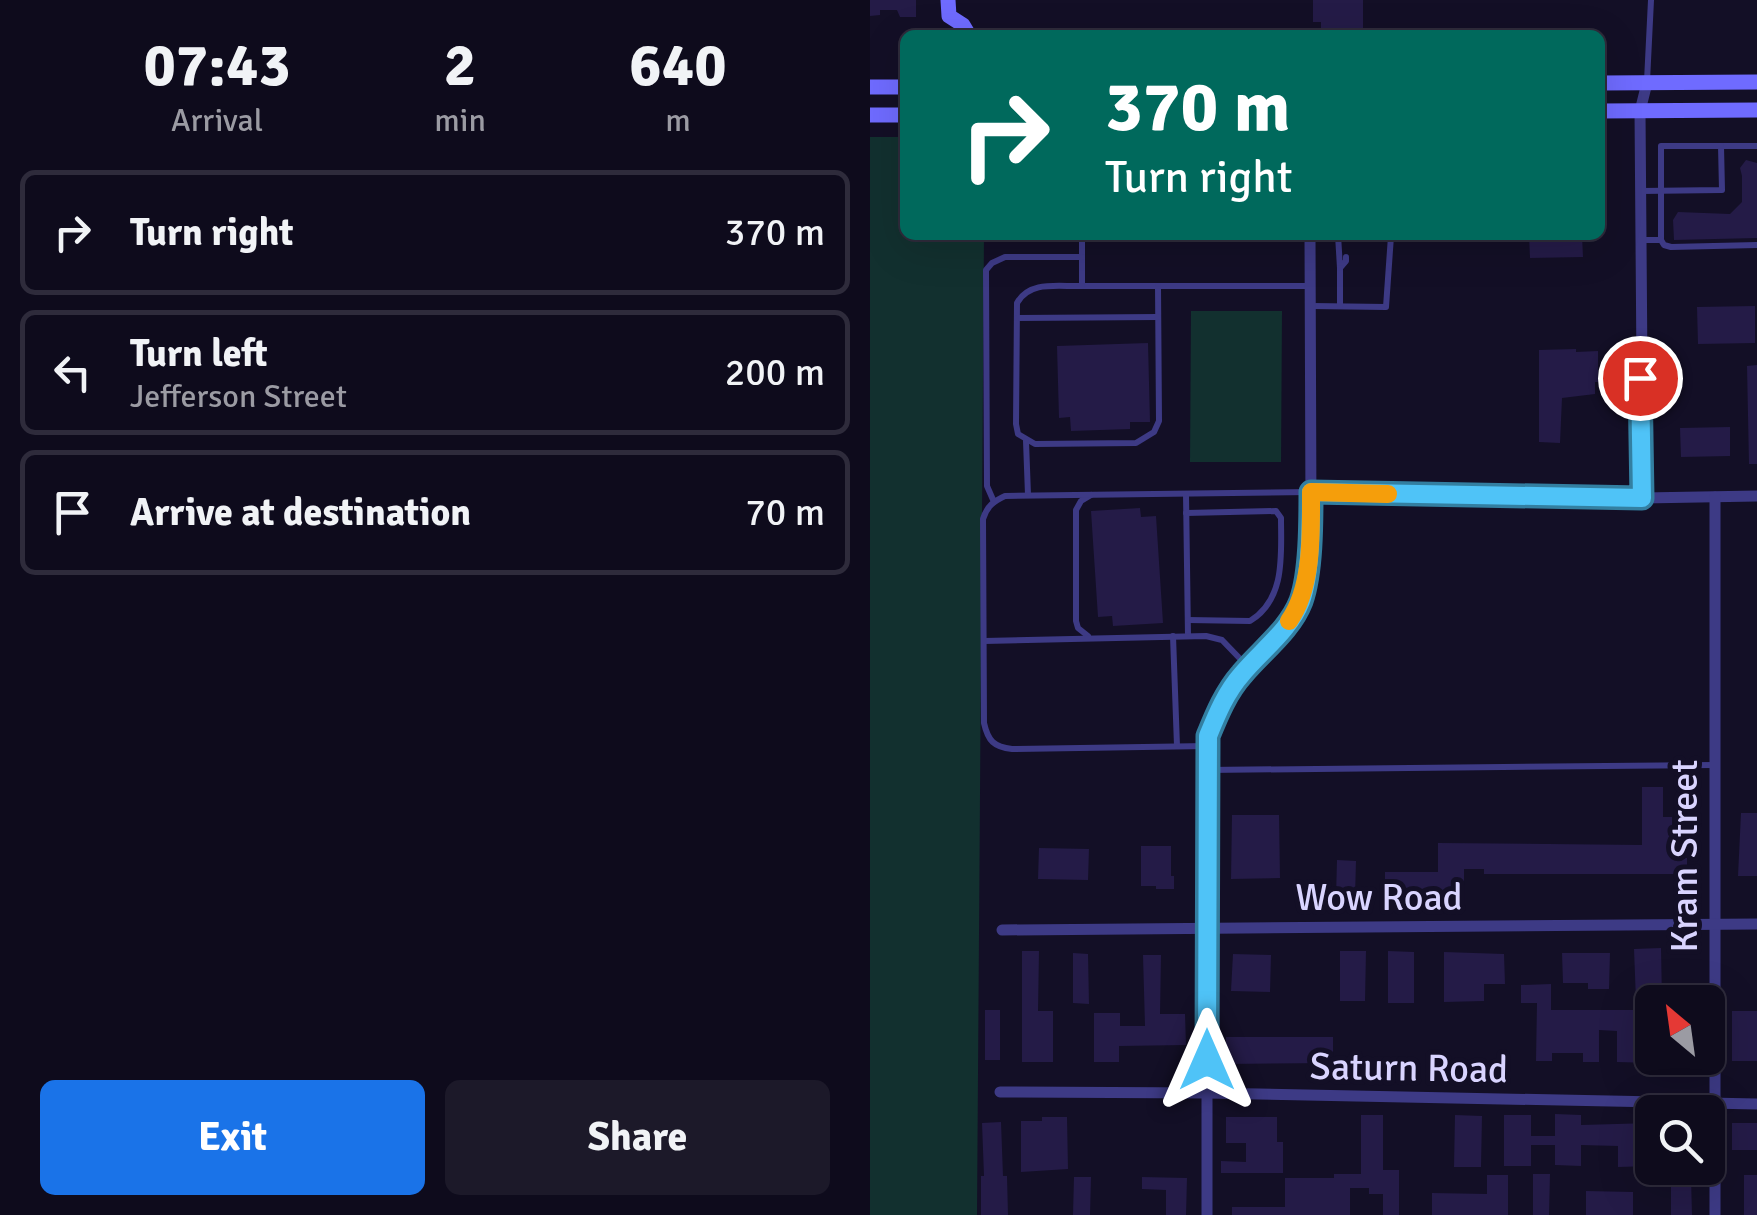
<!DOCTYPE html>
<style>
body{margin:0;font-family:Signika,sans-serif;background:#1c1929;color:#f1f3f6;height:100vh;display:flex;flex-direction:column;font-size:38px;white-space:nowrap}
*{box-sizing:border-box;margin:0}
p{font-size:32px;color:#9b9ba3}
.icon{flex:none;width:55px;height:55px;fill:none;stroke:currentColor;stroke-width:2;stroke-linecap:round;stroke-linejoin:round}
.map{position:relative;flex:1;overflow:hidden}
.drawer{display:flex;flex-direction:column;background:#0e0b1c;width:870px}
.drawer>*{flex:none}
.top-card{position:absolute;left:30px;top:30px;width:705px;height:210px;border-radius:15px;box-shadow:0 10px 40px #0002,0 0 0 2px #2e2b3b;background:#00695c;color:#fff;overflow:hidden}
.needle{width:65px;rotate:331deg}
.controls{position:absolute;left:765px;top:985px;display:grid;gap:20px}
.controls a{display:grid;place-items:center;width:90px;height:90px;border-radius:15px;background:#0e0b1c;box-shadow:0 10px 40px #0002,0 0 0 2px #2e2b3b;font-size:50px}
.pin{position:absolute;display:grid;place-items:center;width:85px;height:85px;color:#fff;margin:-42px;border:5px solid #fff;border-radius:50%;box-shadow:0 2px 10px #0007}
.me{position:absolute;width:110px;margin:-55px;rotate:0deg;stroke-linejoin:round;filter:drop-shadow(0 0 8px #0008)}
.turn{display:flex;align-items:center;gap:35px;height:210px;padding:0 40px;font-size:45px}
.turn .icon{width:130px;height:130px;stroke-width:2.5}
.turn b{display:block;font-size:70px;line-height:85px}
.eta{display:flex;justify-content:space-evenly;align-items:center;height:170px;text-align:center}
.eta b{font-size:60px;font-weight:700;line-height:70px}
.cta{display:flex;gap:20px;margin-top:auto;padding:20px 40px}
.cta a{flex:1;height:115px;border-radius:15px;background:#1a73e8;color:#fff;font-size:40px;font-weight:700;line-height:115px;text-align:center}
.cta a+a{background:#1c1929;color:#f1f3f6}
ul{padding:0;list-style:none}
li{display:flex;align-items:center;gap:30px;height:125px;margin:0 20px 15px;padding:0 20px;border:5px solid #2e2b3b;border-radius:15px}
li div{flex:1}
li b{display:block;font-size:38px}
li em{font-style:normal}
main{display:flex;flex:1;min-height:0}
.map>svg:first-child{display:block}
</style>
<main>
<section class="drawer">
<div class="eta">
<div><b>07:43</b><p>Arrival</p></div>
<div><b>2</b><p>min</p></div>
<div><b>640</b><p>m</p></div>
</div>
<ul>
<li><svg class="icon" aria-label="right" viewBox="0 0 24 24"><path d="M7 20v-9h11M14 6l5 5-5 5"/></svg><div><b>Turn right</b></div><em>370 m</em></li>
<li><svg class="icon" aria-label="left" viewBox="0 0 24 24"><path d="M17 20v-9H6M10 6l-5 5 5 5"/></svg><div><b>Turn left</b><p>Jefferson Street</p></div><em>200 m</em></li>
<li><svg class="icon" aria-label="arrive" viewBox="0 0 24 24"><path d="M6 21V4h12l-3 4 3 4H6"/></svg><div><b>Arrive at destination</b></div><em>70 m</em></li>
</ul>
<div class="cta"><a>Exit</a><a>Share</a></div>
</section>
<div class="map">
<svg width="887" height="1215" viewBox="0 0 887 1215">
<rect width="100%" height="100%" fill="#130f26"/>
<g fill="#12302f">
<path d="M0,137H35V235H114L107,1215H0Z"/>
<path d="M321,311H412L411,462H320Z"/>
</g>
<g fill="#241b47">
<path d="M0,0H46V17H30L27,10H10V15L0,16Z"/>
<path d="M443,0H493V35H451V22H443Z"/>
<path d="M876,160L887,163V238L804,240L803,220L808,212L860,214L872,202V176L870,168Z"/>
<path d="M659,235H712L713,257L660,258Z"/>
<path d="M885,306V343L828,344L827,307Z"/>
<path d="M278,343L280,422H260V429L201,431L200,417L189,418L187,346Z"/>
<path d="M706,349V352L728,351V382H725V394L692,398L690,443L669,442V350Z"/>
<path d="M887,365V464H879L877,366Z"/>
<path d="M860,427V456L811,457L810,428Z"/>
<path d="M270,508L271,517L286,516L293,623L243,626L242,616L228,617L221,511Z"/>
<path d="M772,787H793V817H802V845H817V874H614V869H594V895L515,898V872H568V843L772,845Z"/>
<path d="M871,813H887V876H868Z"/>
<path d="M362,815H409L410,878L361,879Z"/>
<path d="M271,846H301V876H304V889H286V886H271Z"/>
<path d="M169,848L219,849L218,880L168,879Z"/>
<path d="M467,860L486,861L485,897H466Z"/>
<path d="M791,948L792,1000L766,1001L764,949Z"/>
<path d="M152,951H169L168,1011H183V1062H152Z"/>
<path d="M470,951H496L495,1001H470Z"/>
<path d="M518,951L544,952V1003H518Z"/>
<path d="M574,952L634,954L635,984H614V1001L574,1002Z"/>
<path d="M203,953L218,954L219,1004L203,1003Z"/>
<path d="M692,953H740L739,989H718V983H693Z"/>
<path d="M363,954L401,955L400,992L361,991Z"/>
<path d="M273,955H291L290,1014H315L316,1045L249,1046V1062H224V1013H250V1026H275Z"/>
<path d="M681,984V1010H763V1020L782,1019V1063L747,1062V1031L729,1030V1062H713V1053H682V1061H666L667,1003H651V985Z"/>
<rect x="115" y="1010" width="15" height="50"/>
<rect x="862" y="1011" width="25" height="50"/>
<path d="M356,1037H463V1063L356,1064Z"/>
<path d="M685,1114L711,1115V1125L782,1123V1166L748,1167V1146L711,1145V1166L685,1165V1145H661V1166H634V1115H661V1136H685Z"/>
<path d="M491,1115H513V1170H529V1215H513V1194H499V1188H480V1215H362V1207H415V1178H464V1174H491Z"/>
<path d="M585,1115L612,1116L611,1167H584Z"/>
<path d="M172,1117H197L198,1169L151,1172V1121H172Z"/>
<path d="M356,1117H407V1142H413V1173H351V1161L376,1162V1143H356Z"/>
<path d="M131,1122L133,1176H137L138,1215H111V1176H114L112,1123Z"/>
<rect x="862" y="1123" width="25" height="27"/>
<path d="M663,1174H680L679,1215H663Z"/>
<path d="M617,1175H638V1215H562V1193L617,1194Z"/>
<rect x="874" y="1175" width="13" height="40"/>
<path d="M204,1177H221L220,1215H203Z"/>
<path d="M272,1177L317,1178L316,1215H296V1190L272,1189Z"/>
<path d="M801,1177H821L822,1215H801Z"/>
<path d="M716,1191L763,1192V1215H716Z"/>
</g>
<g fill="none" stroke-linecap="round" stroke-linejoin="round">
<g stroke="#3d3a85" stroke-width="6">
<path d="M777,81L781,0"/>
<path d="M771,191L852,190L851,146H887"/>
<path d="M212,235V286H440"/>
<path d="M440,235H489"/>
<path d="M468,235L470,268L476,261V257"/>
<path d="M521,236L537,235"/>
<path d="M771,240H791V146H851"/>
<path d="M791,240L794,245L801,247L887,245"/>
<path d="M212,286C189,287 160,280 147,303L146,424L148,434L165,444L266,443L284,432L289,421L288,286"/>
<path d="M442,306L516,307L521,236H503"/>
<path d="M470,306V268"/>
<path d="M147,318L288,317"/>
<path d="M156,441L158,495"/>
<path d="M316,494L318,636"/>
<path d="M124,502L117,486L116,270L122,263L135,257H212"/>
<path d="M316,513L406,511L411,518C411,554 416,599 380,621L318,620"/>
<path d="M218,636L208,628L206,621V510L211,501L221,495"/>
<path d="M303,636L307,746"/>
<path d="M114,641L336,636L352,640L378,667"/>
<path d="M337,746L142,749C124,747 118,741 114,723L113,519C117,506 124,501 135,496L439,492"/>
<path d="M337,770L844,765"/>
</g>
<g stroke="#3d3a85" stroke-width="11">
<path d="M441,492L773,498L887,496"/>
<path d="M845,497V1215"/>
<path d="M773,498L770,111L777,83"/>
<path d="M132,930L887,924"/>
<path d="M130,1092L337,1093L887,1104"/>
<path d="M337,1215V746L338,736L350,706L370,676L409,635L430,606L435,587L441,516L440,235"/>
</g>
<g stroke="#6f6bff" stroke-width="15">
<path d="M78,0L79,16L93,25L99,35"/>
<path d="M730,83L887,82"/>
<path d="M0,87H35"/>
<path d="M730,111L887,110"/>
<path d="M0,115H35"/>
</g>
</g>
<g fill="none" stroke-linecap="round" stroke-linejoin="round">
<g stroke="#337fa1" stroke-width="25">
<path id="route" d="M337,1060L338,736C347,714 356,692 372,674C391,651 420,630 431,601C441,573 441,523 441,492L772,498L770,378"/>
</g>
<use href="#route" stroke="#4fc3f7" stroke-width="18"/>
<path stroke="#f59e0b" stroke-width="18" d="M419,621C443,587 441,533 441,492L518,494"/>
</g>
<g text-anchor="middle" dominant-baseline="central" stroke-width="10" stroke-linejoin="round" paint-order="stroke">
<g font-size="38" fill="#d9d4ff" stroke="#130f26">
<text transform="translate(814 856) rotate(-90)">Kram Street</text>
<text x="509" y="897">Wow Road</text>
<text transform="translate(539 1068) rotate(1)">Saturn Road</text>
</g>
</g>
</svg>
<div class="controls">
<a><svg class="needle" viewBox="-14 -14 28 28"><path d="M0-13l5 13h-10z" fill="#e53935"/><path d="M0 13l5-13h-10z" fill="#9b9ba3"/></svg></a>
<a><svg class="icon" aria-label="search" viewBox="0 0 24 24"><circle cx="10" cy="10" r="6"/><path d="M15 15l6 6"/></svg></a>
</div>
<div class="pin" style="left:770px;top:378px;background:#d93025"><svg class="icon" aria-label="arrive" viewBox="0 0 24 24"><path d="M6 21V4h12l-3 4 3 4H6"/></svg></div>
<svg class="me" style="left:337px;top:1060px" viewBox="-20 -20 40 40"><path d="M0-17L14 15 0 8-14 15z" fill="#4fc3f7" stroke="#fff" stroke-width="4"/></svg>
<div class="top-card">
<div class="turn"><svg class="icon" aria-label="right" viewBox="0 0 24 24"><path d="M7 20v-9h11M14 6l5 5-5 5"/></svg><div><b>370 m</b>Turn right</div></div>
</div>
</div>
</main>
